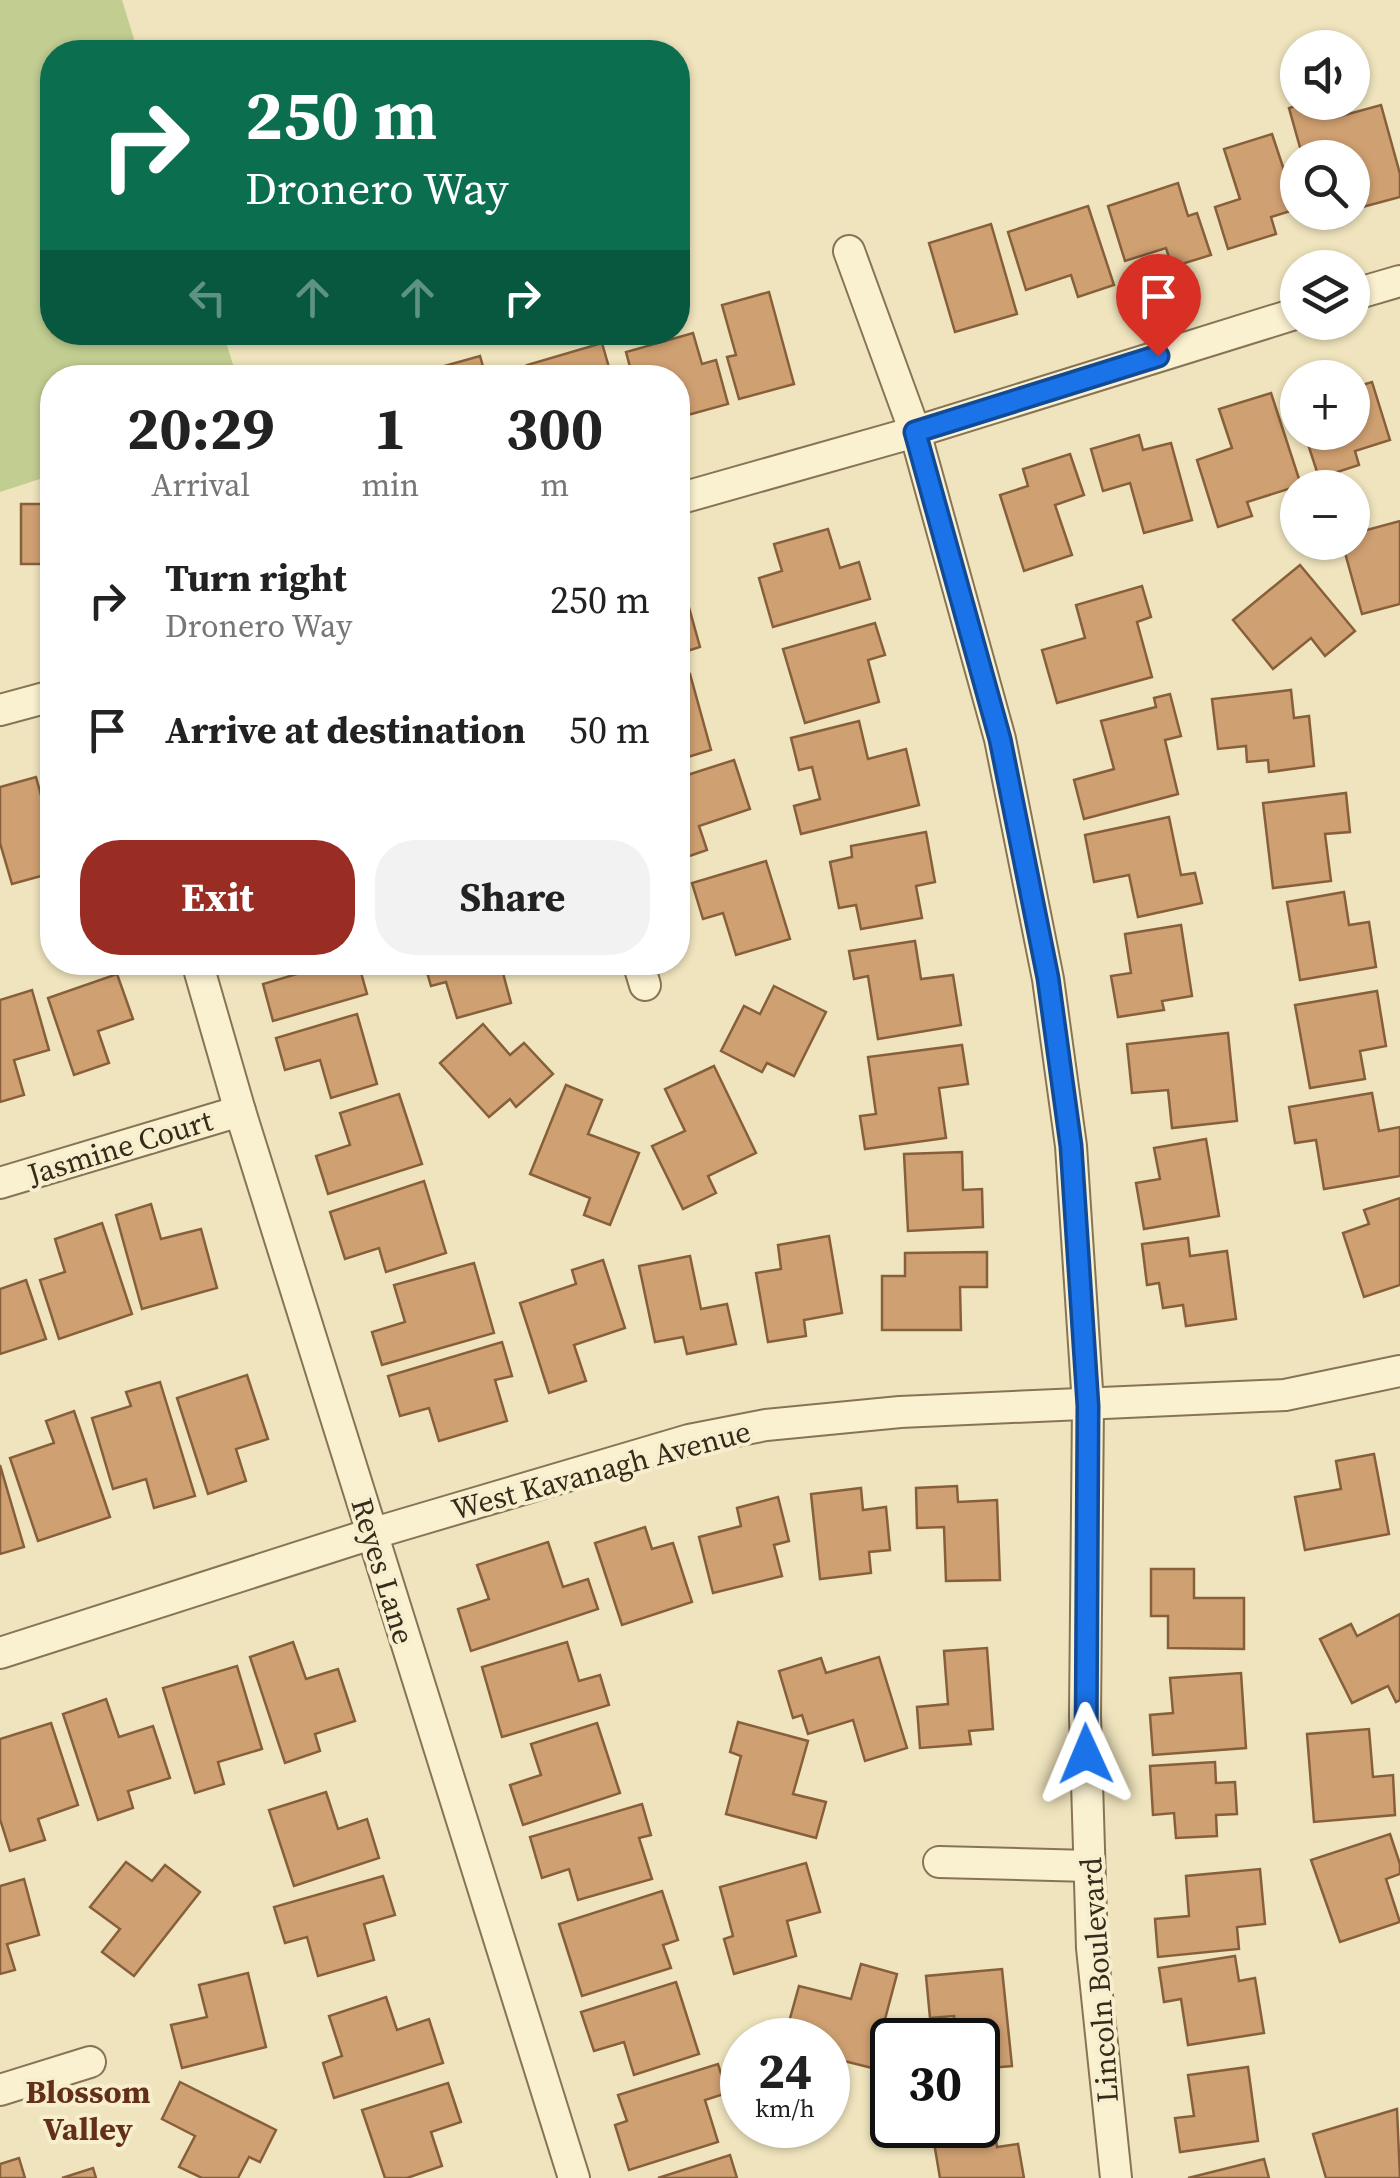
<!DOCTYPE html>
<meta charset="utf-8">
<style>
body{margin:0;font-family:"Source Serif 4",serif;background:#f2f2f2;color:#222;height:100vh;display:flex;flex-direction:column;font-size:38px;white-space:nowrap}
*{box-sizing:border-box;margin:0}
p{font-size:32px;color:#767676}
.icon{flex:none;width:55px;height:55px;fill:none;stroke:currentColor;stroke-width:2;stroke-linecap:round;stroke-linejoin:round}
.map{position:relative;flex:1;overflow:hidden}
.side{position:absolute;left:40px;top:365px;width:650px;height:610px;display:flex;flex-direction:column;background:#fff;border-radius:40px;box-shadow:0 2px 8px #0004}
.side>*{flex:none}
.banner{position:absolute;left:40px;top:40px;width:650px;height:305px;border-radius:40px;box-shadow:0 2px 8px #0004;background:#0b6e4f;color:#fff;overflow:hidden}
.buttons{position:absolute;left:1280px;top:30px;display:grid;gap:20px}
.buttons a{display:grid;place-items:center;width:90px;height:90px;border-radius:50%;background:#fff;box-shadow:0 2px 8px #0004;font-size:50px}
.speed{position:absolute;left:720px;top:2018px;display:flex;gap:20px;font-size:50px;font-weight:700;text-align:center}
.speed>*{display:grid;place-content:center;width:130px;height:130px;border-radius:50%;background:#fff;box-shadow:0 2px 8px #0004;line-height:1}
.speed small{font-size:25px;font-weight:400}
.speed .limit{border:5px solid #111;border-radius:15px;background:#fff;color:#111}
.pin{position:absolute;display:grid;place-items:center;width:85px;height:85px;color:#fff;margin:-102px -42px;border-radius:50% 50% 50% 0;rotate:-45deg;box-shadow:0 0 10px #0007}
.pin .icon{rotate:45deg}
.me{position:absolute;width:110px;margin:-55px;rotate:359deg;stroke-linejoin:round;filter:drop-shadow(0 0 8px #0008)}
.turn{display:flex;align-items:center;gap:35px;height:210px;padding:0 40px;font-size:45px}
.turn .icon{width:130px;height:130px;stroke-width:2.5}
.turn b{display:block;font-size:70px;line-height:85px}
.lanes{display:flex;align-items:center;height:95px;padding:0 40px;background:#0003;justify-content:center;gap:50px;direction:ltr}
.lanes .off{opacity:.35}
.eta{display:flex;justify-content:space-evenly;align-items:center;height:170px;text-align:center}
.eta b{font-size:60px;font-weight:700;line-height:70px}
.primary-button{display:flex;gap:20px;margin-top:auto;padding:20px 40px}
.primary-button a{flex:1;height:115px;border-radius:40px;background:#992d24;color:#fff;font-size:40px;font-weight:700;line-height:115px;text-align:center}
.primary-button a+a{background:#f2f2f2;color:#222}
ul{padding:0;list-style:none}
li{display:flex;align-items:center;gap:30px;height:130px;padding:0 40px}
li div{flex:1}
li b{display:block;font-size:38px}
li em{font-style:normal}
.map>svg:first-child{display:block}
</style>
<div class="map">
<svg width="1400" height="2178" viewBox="0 0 1400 2178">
<rect width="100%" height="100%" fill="#efe4bd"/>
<path fill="#c1cd91" d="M0,0H122L138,52H52V332L223,333L237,377L52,378V475L0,492Z"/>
<g fill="#cfa071" stroke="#87603b" stroke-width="2.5">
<path d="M1308,102H1329L1334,118L1381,105L1400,174V197L1359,208L1352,185V158H1303L1289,108Z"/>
<path d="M1272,134L1297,209L1271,217L1276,234L1228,249L1215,207L1240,199L1224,149Z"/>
<path d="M1178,183L1188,216L1197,213L1211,255L1172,267L1166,248L1125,261L1108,206Z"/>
<path d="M1088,206L1114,285L1078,297L1071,275L1026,290L1008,232Z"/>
<path d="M991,224L1017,314L955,332L929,243Z"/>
<path d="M769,292L794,384L739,399L727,357L736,355L722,305Z"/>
<path d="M693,333L702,364L716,360L728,404L688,415L683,395L678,397V378H633L626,352Z"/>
<path d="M602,343L612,378H530L527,365Z"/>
<path d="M480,356L486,377L505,371L507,378H428L426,371Z"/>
<path d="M1372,382L1390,440L1355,451L1359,465L1319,478L1304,432H1352V388Z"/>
<path d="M1271,393L1301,485L1247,502L1252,516L1218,527L1197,460L1232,448L1219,409Z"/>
<path d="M1139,435L1143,450L1171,443L1192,520L1144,533L1130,483L1103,491L1091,449Z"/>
<path d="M1070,454L1084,495L1055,505L1072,555L1024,571L1000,495L1028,486L1023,469Z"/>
<rect x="21" y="504" width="31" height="60"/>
<path d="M1400,521V604L1362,614L1342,542H1352V534Z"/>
<path d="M828,529L840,568L859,562L870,599L773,627L759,578L782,571L774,544Z"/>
<path d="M1300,565L1355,631L1325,656L1311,638L1273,669L1233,620Z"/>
<path d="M681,579L700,647L678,654V580Z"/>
<path d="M1142,586L1151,617L1137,622L1152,677L1057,703L1042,650L1085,638L1076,605Z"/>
<path d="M875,623L885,655L868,660L879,702L805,723L783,649Z"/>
<path d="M690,674L711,750L678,760V677Z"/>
<path d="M1291,690L1294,718L1309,716L1314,766L1269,772L1268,760L1247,762L1246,746L1218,749L1212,699Z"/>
<path d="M1170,694L1181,736L1165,740L1178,794L1084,819L1074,780L1114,769L1101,721L1156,707L1154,698Z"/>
<path d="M859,721L868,759L906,749L919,805L801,834L794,806L820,799L812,767L799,770L791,738Z"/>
<path d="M734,760L750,809L699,826L707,850L678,860V778Z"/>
<path d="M36,777L45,810L52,808V873L12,884L0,843V787Z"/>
<path d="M1346,793L1350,832L1325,834L1331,881L1273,888L1263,803Z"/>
<path d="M1169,817L1181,875L1195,873L1202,903L1138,917L1129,875L1094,882L1085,835Z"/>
<path d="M926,832L935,882L916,886L922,918L861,929L856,905L839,908L830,862L852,857L851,846Z"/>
<path d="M766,861L790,939L736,955L723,913L703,919L692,883Z"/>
<path d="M1344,892L1349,925L1369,922L1376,967L1300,980L1287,902Z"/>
<path d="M1181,925L1192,996L1162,1001L1164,1010L1118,1017L1111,976L1131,973L1125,934Z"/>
<path d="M915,941L921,979L953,975L961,1025L878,1039L868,976L854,979L849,951Z"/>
<path d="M294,962H358L367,994L273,1021L263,984L297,974Z"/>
<path d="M424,962H500L511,1003L457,1018L446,982L431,986Z"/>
<path d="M117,974L133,1019L98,1031L109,1063L74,1075L48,998Z"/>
<path d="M774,986L826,1012L794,1076L767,1063L762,1072L721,1051L744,1006L760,1014Z"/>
<path d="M32,990L49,1050L14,1060L24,1095L0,1102V1000Z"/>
<path d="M1377,991L1386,1046L1360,1051L1365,1079L1310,1088L1295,1005Z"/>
<path d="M357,1014L377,1084L331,1098L320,1060L285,1070L276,1038Z"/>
<path d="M483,1024L510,1055L524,1043L553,1074L516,1107L510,1099L489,1117L440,1063Z"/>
<path d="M1228,1033L1237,1121L1172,1128L1168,1090L1132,1093L1127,1044Z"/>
<path d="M962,1045L968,1084L939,1088L946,1138L865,1149L860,1116L876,1114L868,1057Z"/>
<path d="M714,1066L756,1153L708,1176L716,1193L683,1209L652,1146L685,1131L665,1089Z"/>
<path d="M566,1085L602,1100L588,1134L639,1153L610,1225L584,1215L590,1198L530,1174Z"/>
<path d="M1372,1093L1379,1131L1400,1127V1176L1324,1189L1316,1140L1295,1143L1289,1107Z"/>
<path d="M399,1094L422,1164L328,1194L316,1156L350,1145L340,1113Z"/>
<path d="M1206,1139L1219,1216L1144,1229L1136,1183L1160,1179L1154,1148Z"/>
<path d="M962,1152L963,1190L982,1189L983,1227L908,1231L904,1154Z"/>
<path d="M424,1181L446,1253L386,1272L379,1248L345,1259L330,1212Z"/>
<path d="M1400,1198V1285L1364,1297L1343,1233L1369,1224L1364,1210Z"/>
<path d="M151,1204L161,1239L201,1229L217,1288L142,1309L116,1215Z"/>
<path d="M102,1223L132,1314L59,1339L40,1280L65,1272L55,1239Z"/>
<path d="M829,1236L842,1313L804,1320L806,1336L768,1342L756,1273L781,1269L778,1245Z"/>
<path d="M1188,1238L1190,1256L1227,1251L1236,1319L1186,1326L1183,1305L1163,1308L1159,1283L1147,1285L1142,1244Z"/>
<path d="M987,1252V1287H960L961,1330H882V1276H905V1253Z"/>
<path d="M690,1256L701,1309L727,1304L736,1344L687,1354L683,1337L655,1342L639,1266Z"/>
<path d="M603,1260L625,1328L574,1345L586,1381L549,1393L520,1303L576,1284L572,1270Z"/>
<path d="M474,1263L494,1333L382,1365L372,1332L405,1322L394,1285Z"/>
<path d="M26,1280L46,1339L0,1354V1289Z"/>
<path d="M502,1342L512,1376L495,1380L507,1421L439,1441L429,1408L400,1416L388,1376Z"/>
<path d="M247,1375L268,1439L236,1449L246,1481L208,1494L177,1398Z"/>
<path d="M160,1382L195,1496L154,1508L146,1479L113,1489L92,1418L131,1406L126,1392Z"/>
<path d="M74,1411L110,1517L38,1541L10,1458L54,1443L46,1421Z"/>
<path d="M1374,1454L1389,1534L1305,1550L1295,1497L1341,1489L1336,1461Z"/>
<path d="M0,1465L24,1547L0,1554Z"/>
<path d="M957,1486L958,1502L997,1500L1000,1580L946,1581L944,1527L917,1528L916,1488Z"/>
<path d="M861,1488L863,1510L886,1507L890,1550L869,1552L871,1573L820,1579L811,1494Z"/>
<path d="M778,1497L789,1541L774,1545L782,1576L713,1593L699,1537L741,1526L737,1508Z"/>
<path d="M645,1527L652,1549L673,1543L692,1602L622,1625L595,1543Z"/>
<path d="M548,1542L563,1587L588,1579L598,1609L471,1651L458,1609L489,1599L477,1565Z"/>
<path d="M1151,1569H1194V1598H1244V1649L1168,1648V1616H1151Z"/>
<path d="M1400,1614V1700L1396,1702L1388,1686L1352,1703L1320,1639L1351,1624L1357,1636Z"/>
<path d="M293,1642L306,1679L338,1669L355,1721L315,1734L320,1751L285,1763L250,1657Z"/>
<path d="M567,1642L579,1681L600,1675L609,1705L502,1737L482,1667Z"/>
<path d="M987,1648L993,1729L969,1731L971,1744L920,1748L917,1707L948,1704L944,1651Z"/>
<path d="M879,1657L907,1748L865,1761L853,1720L808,1734L802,1715L793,1718L779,1671L821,1658L826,1673Z"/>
<path d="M237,1666L262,1749L218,1762L224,1784L195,1793L163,1688Z"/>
<path d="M1241,1673L1246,1748L1153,1755L1150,1715L1173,1713L1170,1678Z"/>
<path d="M106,1699L119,1737L153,1726L170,1778L128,1791L133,1808L98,1820L63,1714Z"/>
<path d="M738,1722L808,1741L793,1794L826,1802L816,1838L726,1814L741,1756L730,1752Z"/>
<path d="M51,1723L78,1805L38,1819L45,1840L10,1851L0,1819V1739Z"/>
<path d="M597,1723L620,1793L523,1825L510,1785L541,1775L531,1744Z"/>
<path d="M1369,1729L1373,1777L1393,1775L1395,1815L1314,1822L1307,1734Z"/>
<path d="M1215,1762L1216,1783L1235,1782L1237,1814L1216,1815L1217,1836L1176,1838L1174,1813L1153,1815L1150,1766Z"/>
<path d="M326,1792L338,1829L367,1819L379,1858L294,1886L269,1810Z"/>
<path d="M642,1804L651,1835L639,1838L652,1879L578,1900L569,1869L542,1878L530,1837Z"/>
<path d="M1390,1834L1400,1864V1874L1386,1879L1400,1922L1340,1942L1311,1860Z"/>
<path d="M126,1862L152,1881L165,1865L200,1892L134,1976L102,1952L120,1929L90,1907Z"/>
<path d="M806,1863L820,1912L787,1921L796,1956L734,1974L724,1939L733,1936L720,1887Z"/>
<path d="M1260,1869L1265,1924L1237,1927L1239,1949L1158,1957L1155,1919L1189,1916L1186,1876Z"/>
<path d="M383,1876L395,1915L364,1924L374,1960L318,1976L307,1937L285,1943L274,1907Z"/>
<path d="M24,1879L39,1935L7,1944L15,1970L0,1974V1886Z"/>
<path d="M662,1891L678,1940L663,1945L671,1968L582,1996L559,1924Z"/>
<path d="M1235,1956L1239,1981L1255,1978L1264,2033L1188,2045L1181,1999L1164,2002L1159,1968Z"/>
<path d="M861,1964L897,1974L872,2068L828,2057V2040H784L799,1986L851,1999Z"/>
<path d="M1002,1969L1012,2066L978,2069V2040H956L954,2016L930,2018L926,1976Z"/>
<path d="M248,1973L266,2047L182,2068L171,2025L207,2017L199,1985Z"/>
<path d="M676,1982L699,2054L634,2075L624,2042L594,2051L581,2012Z"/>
<path d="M386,1997L397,2030L429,2019L443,2063L334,2098L323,2063L342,2056L329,2016Z"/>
<path d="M879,2052H892V2104L881,2105Z"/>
<path d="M718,2064L727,2093L705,2100L718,2142L629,2170L615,2125L627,2121L618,2095Z"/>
<path d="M1248,2067L1258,2141L1180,2152L1175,2118L1194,2116L1188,2075Z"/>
<path d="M180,2082L276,2130L260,2162L249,2157L238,2178H202L179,2167L195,2136L162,2119Z"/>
<path d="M448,2083L461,2122L431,2132L442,2166L407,2178H385L362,2110Z"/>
<path d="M990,2101L997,2147L1018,2144L1024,2178H940L931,2125H978V2103Z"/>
<path d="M1397,2109L1400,2178H1326L1313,2134Z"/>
<path d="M730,2155L737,2178H658Z"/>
<path d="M19,2158L25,2178H0V2164Z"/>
<path d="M1264,2159L1269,2178H1188Z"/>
<path d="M93,2168L96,2178H62Z"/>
</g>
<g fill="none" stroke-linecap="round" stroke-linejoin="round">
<g stroke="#877456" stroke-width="34">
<g id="street">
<path d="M849,251L915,432L1000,739L1048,979L1071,1146L1088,1405L1085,1716L1092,1948L1116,2178"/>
<path d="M1352,295L1400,281"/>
<path d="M678,499L915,432L1298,313"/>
<path d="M0,710L52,696"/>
<path d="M197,962L240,1111L574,2178"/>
<path d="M638,962L645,985"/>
<path d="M0,1183L240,1111"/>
<path d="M0,1653L371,1534L689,1440L766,1425L900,1412L1285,1395L1400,1371"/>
<path d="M939,1862L1089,1866"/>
<path d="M0,2090L90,2062"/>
</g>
</g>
<use href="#street" stroke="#faf1d0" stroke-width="30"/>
</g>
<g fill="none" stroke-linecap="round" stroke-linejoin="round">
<g stroke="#114b97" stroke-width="25">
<path id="route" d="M1086,1754L1088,1406L1071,1146L1048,978L1000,739L915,432L1158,356"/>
</g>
<use href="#route" stroke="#1a73e8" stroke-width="18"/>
</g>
<g text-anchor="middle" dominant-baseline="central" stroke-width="8" stroke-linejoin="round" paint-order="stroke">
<g font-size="30" fill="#362a1b" stroke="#f6eecd">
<text transform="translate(120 1147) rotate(-17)">Jasmine Court</text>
<text transform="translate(601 1470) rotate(-15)">West Kavanagh Avenue</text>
<text transform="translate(383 1571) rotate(73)">Reyes Lane</text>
<text transform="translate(1099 1980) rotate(-94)">Lincoln Boulevard</text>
</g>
<g font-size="32" font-weight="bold" fill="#642f19" stroke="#f6eecd">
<text x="88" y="2092">Blossom<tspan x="88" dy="37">Valley</tspan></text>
</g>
</g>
</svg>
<div class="buttons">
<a><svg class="icon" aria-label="sound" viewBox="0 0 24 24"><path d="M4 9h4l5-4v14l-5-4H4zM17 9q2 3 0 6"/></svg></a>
<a><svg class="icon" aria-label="search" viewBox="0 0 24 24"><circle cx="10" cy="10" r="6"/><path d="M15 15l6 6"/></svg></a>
<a><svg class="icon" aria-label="layers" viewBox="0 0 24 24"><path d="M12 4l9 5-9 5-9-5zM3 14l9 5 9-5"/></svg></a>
<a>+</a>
<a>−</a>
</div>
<div class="speed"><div>24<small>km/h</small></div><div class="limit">30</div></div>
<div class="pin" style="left:1158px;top:356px;background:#d93025"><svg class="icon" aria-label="arrive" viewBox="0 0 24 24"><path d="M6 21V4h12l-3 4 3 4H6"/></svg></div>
<svg class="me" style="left:1086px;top:1754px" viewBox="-20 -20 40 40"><path d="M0-17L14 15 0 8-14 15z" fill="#1a73e8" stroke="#fff" stroke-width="4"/></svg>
<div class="banner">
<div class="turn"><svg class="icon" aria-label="right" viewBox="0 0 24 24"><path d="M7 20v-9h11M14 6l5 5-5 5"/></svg><div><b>250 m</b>Dronero Way</div></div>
<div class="lanes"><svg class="icon off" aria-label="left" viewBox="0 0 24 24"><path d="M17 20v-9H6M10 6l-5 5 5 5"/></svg><svg class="icon off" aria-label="ahead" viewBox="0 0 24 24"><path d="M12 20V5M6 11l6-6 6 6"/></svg><svg class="icon off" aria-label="ahead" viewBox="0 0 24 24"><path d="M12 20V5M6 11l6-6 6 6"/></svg><svg class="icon" aria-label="right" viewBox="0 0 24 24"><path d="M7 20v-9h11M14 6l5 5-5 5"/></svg></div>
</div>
<section class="side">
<div class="eta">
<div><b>20:29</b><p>Arrival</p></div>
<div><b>1</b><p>min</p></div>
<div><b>300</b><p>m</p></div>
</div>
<ul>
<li><svg class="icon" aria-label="right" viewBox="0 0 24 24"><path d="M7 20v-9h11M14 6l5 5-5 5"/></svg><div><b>Turn right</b><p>Dronero Way</p></div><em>250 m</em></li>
<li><svg class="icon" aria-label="arrive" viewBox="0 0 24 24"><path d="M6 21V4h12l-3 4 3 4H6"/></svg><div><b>Arrive at destination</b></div><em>50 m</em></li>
</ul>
<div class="primary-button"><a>Exit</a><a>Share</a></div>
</section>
</div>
